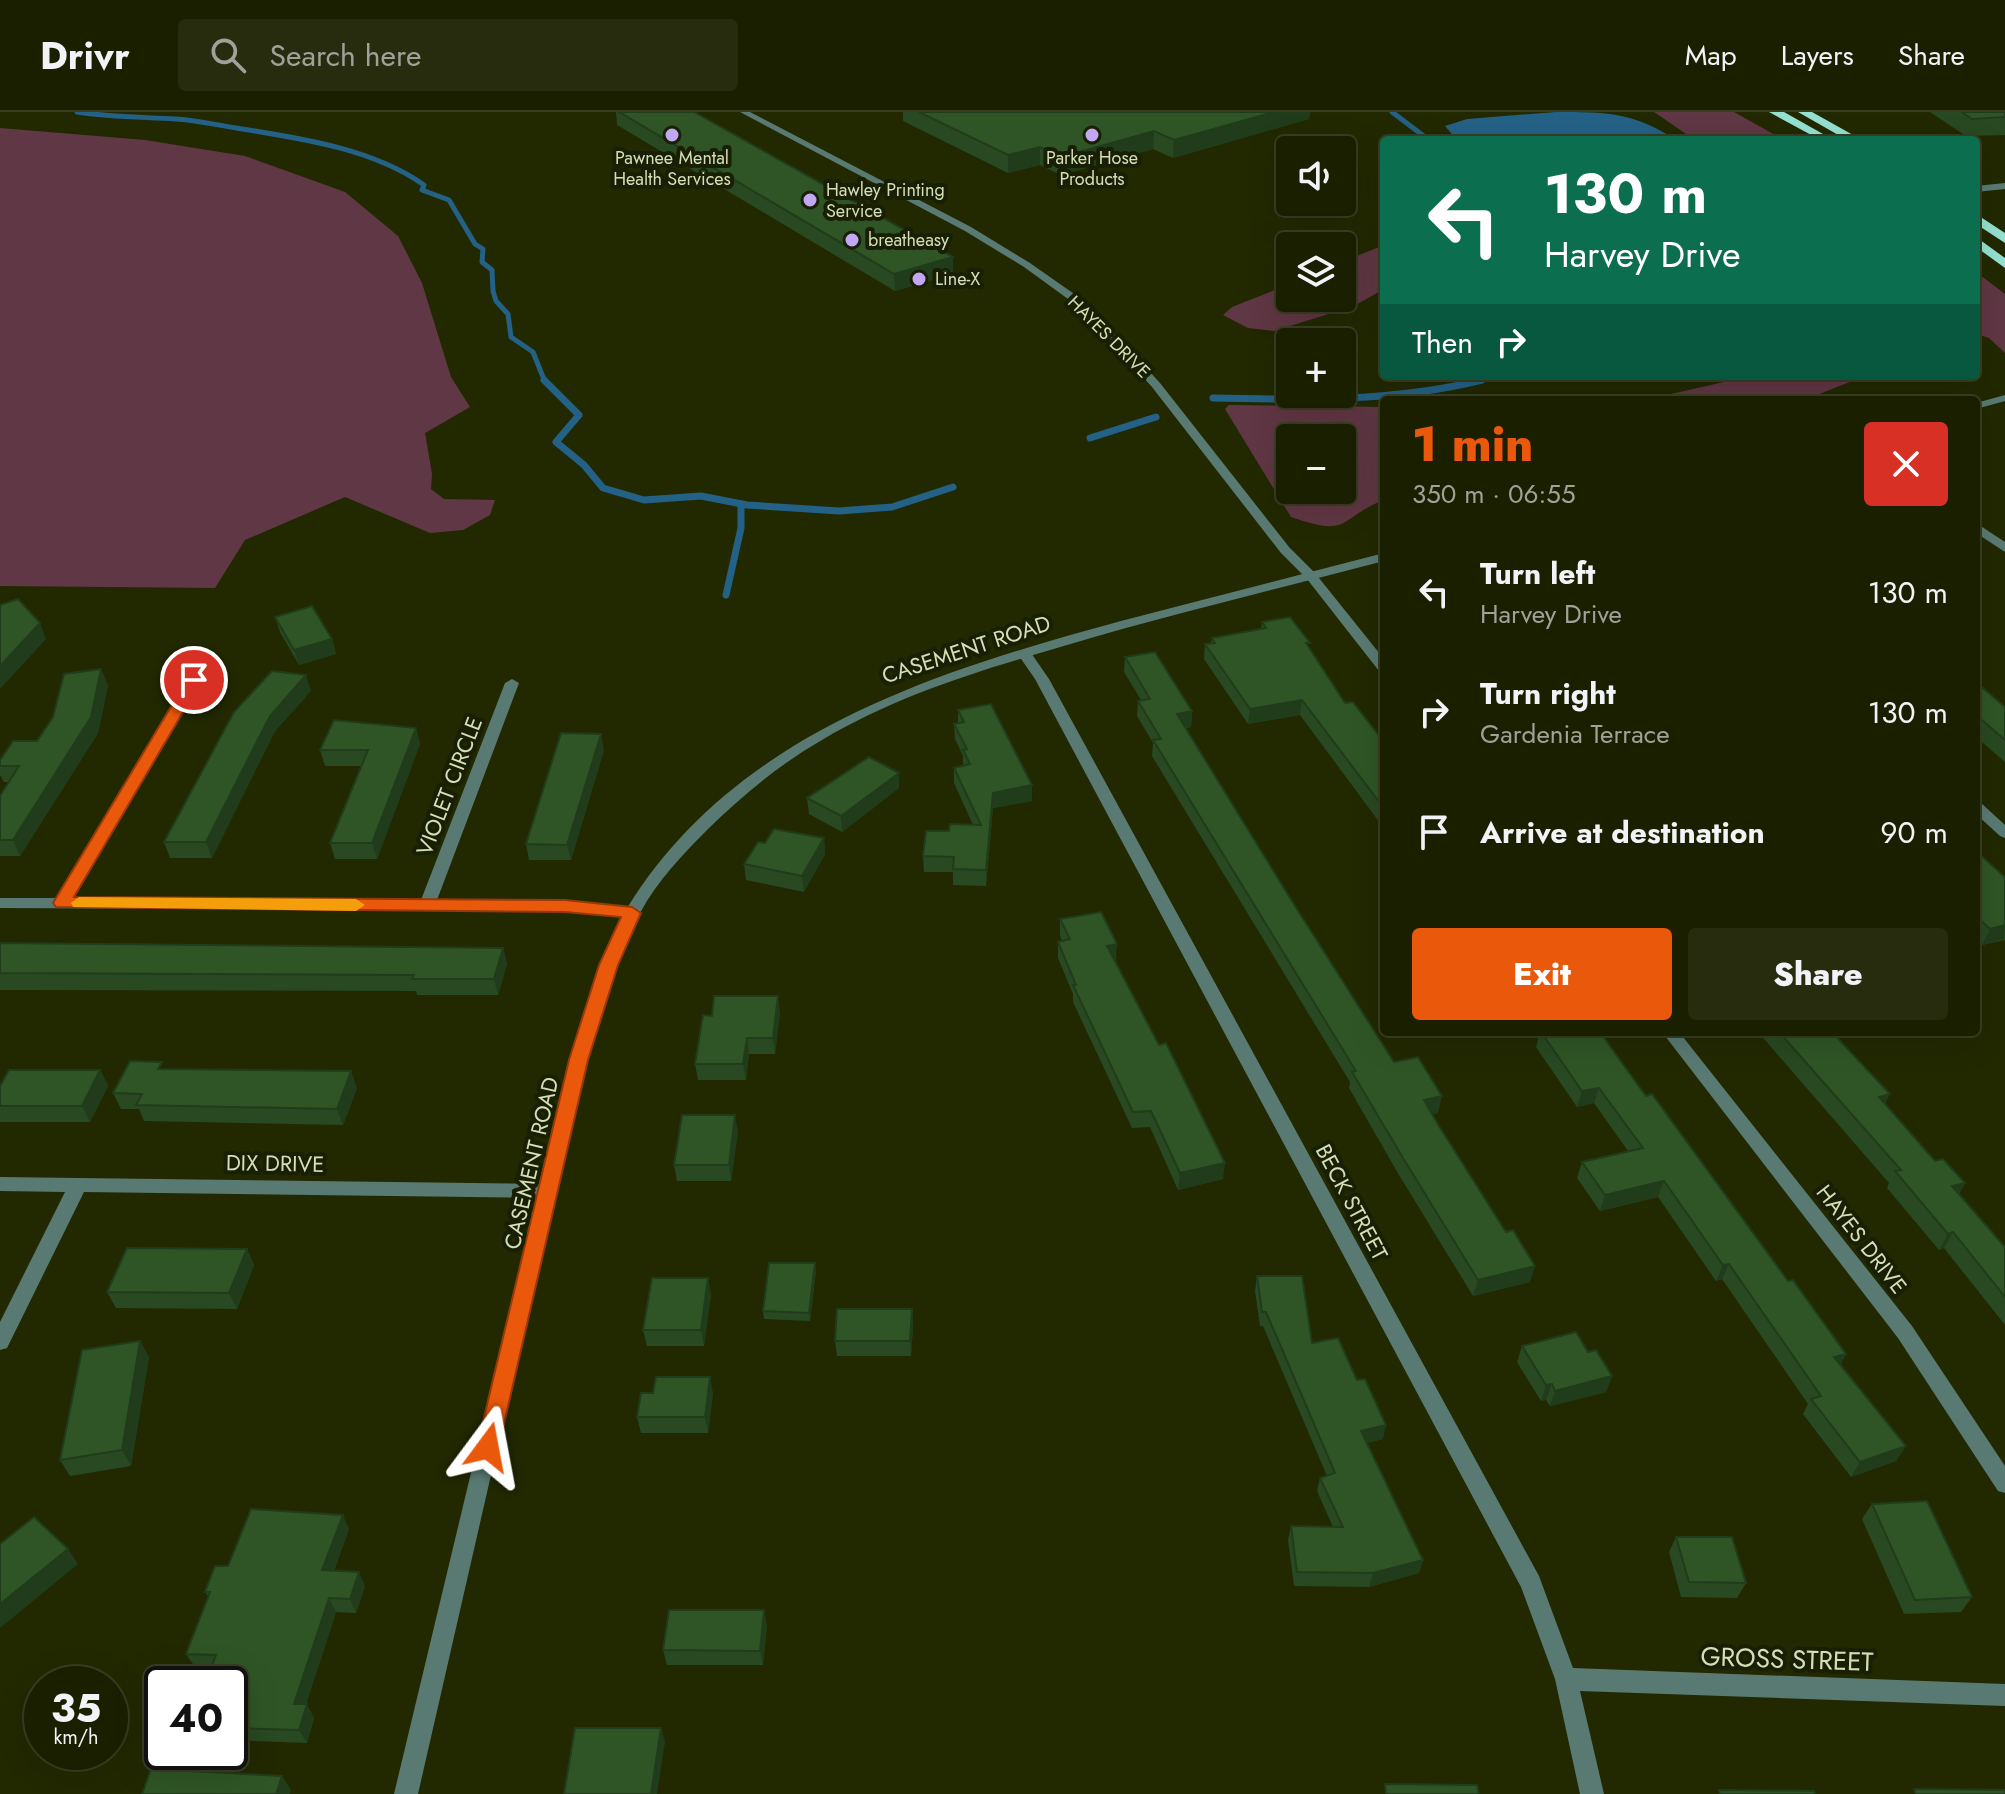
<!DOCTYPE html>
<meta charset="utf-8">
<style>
body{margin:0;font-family:Jost,sans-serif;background:#272c0f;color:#f1f3f6;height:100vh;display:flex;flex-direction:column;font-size:30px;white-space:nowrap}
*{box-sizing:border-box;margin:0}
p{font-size:26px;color:#9fa299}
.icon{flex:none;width:44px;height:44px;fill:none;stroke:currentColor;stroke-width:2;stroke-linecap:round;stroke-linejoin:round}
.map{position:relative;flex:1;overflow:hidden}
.panel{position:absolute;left:1380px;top:284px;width:600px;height:640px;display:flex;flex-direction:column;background:#1a1f00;border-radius:8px;box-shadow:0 8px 32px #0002,0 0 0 2px #383d22}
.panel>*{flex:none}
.guide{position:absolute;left:1380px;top:24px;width:600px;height:244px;border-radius:8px;box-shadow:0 8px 32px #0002,0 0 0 2px #383d22;background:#0b6e4f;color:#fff;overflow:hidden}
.fabs{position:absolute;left:1276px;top:24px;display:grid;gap:16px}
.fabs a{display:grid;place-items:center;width:80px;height:80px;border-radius:8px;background:#1a1f00;box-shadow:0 8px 32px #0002,0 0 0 2px #383d22;font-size:40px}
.speed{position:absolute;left:24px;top:1554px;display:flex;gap:16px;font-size:40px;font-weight:700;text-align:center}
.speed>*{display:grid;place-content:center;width:104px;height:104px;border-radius:50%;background:#1a1f00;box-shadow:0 8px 32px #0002,0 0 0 2px #383d22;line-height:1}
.speed small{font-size:20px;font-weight:400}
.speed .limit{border:4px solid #111;border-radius:12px;background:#fff;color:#111}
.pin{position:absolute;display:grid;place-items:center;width:68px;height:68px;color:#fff;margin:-34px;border:4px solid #fff;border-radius:50%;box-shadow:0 2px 8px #0007}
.me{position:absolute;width:88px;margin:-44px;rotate:13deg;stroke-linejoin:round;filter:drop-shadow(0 0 6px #0008)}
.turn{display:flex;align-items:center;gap:28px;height:168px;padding:0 32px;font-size:36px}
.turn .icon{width:104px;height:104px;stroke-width:2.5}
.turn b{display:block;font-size:56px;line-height:68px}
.then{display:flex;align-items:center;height:76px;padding:0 32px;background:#0003;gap:16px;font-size:30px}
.round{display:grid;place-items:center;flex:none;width:84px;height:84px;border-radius:8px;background:#272c0f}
.overview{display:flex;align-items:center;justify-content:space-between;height:136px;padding:0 32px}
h1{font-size:48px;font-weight:800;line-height:60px;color:#ea580c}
.primary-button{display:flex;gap:16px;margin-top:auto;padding:16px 32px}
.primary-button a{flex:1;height:92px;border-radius:8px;background:#ea580c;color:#fff;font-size:32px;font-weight:800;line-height:92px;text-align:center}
.primary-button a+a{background:#272c0f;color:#f1f3f6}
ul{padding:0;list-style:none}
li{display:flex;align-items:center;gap:24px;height:120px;padding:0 32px}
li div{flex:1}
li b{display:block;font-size:30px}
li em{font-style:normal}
header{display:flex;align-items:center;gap:48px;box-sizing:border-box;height:112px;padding:0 40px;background:#1a1f00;border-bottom:2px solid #383d22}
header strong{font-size:38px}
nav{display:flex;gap:44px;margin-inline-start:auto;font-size:28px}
.search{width:560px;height:72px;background:#272c0f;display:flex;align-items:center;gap:20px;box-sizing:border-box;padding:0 28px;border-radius:8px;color:#9fa299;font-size:30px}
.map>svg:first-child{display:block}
</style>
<header>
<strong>Drivr</strong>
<div class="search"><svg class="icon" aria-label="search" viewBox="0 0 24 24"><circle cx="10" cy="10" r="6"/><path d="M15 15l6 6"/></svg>Search here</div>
<nav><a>Map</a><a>Layers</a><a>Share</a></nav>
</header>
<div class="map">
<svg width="2005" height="1682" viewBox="0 0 2005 1682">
<rect width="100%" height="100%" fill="#222900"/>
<g fill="#603744" fill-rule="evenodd">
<path d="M1654,0H1734L1784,28H1695Z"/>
<path d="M0,16L145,28L245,44L345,80L398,124L422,171L451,265L470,295L425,321L432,362L431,377L444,387L495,388L490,403L463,418L430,421L345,385L245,428L215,476L0,474Z"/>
<path d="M1384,133V177L1354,194L1274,219L1248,216L1223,203L1232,195L1290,172V186H1342V150Z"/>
<path d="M1976,160L2005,182V241L1989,226L1976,222Z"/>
<path d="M1751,264H1865L1804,288H1644Z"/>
<path d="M1229,293L1384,295V388C1336,407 1352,426 1291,405L1225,297ZM1342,326V378H1290V326Z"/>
</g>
<path fill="#246186" d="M1556,0C1606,0 1633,0 1676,28H1457L1445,14L1467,7Z"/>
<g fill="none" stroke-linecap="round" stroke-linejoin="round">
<g stroke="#246186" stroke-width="5">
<path d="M77,0C110,5 142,5 175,7C196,8 216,13 236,16C298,26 372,36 424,73L422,78L449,88L475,132L483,137L482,150L492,158L493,179L496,189L508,202L511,225L533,240L545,270"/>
<path d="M1392,0L1429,28"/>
<path d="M1474,270L1497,264"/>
</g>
<g stroke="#246186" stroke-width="7">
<path d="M544,268L579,303L556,330L584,353L603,376L644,388L701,384L747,393L839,399L892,395L953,375"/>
<path d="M1213,286C1303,288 1394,290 1482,268"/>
<path d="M1090,326L1156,305"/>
<path d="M726,483L741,416V392"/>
</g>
<g fill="#597a73" fill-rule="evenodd">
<path d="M740,0H750L971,115L1030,151L1087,191L1160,271L1289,435L1315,461L1384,547V560L1379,559L1307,467L1281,441L1152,275L1079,195L1024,155L965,119Z"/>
<path d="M2005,71V77L1976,80V74Z"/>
<path d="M1976,411L2005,430V440L1976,421Z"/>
<path d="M1024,537L1029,538L1049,567L1539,1464L1573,1556L2005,1572V1594L1580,1579L1604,1682H1580L1555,1567L1521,1475L1035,567L1017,541Z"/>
<path d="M194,564L201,568L73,786L421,788L505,571L512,567L519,571L437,788L565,789L632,796L640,801L632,806L565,799L0,796V786H57L187,568Z"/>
<path d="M1976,689L1981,691L2005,713V726L2000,724L1976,702Z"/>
<path d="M1662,920H1679L1912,1214L2005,1354V1381L1998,1379L1898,1226Z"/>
<path d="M0,1065L549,1072L555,1074L558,1079L555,1084L549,1086L84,1080L7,1236L0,1238V1210L65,1080L0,1079Z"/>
</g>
<g fill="#597a73" fill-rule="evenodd">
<path d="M2005,283V289L1976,297V291Z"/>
<path d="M1384,441V449C1269,479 1154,506 1040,541C965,563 889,588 822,628C780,652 743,683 708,717C683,742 657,769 640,801C614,846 602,899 586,948L418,1682H394L570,948C586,897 599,842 627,796C735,621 934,560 1121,509C1208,486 1296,464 1384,441Z"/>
</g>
<g fill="#94e1d1" fill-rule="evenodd">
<path d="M1769,0H1784L1823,22L1813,24Z"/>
<path d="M1798,0H1812L1862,28H1847Z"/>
<path d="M1976,102L2005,121V131L1976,112Z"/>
<path d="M1976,125L2005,146V156L1976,135Z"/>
</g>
</g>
<g fill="#284921">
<path d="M616,0H694L953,145V162L895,179L617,13Z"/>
<path d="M903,0H1310L1309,7L1173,46L1153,37L1061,63L1040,53L1008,61L903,9Z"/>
<path d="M1930,0H2005V23L1966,24Z"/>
<path d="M275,505L332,527L336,542L299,553L280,520Z"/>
<path d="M1262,510L1309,536L1345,591L1384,630V710L1380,711L1300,603L1248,612L1204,547L1205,532L1211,531L1212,526L1261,517Z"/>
<path d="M1125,545L1192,599L1191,615L1186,616L1290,786L1394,950L1438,1001L1432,1002L1530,1170L1473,1184L1399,1063L1349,976L1350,970L1152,644L1153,631L1137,604L1138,589L1141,588L1124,560Z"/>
<path d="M1976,570L2005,595V650L1976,625Z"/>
<path d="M108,573L98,621L20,744H0V684L9,670H4L0,663V648L37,629Z"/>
<path d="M311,579L275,619L212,746H170L164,730Z"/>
<path d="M958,598L1032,673V689L993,696L986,774L953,773V760H924L923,744L949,719L973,713L954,671V656L963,654V644L955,627L954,612L958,611Z"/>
<path d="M416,616L420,632L377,747H335L330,731L362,654H325L320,638Z"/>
<path d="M604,638L571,748H529L526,732Z"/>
<path d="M899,676L842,720L809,702L807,686Z"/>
<path d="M824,726L825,742L804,780L746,768L744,752L765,731Z"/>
<path d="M1976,739L2005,765V828L1982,833L1976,827Z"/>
<path d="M1060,807L1116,849H1114L1223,1067L1178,1078L1150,1015L1132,1016L1073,890V882L1058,846V830L1062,829L1060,824Z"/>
<path d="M0,831L503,836L507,852L498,883H417L416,879L0,878Z"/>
<path d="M780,900L775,942H749L746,968H698L695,952Z"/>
<path d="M1540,920L1646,984L1788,1169L1846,1242L1840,1253L1906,1334L1896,1349L1851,1365L1803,1302L1808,1292L1722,1167L1716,1169L1658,1085L1600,1099L1577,1066L1582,1050L1628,1039L1594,991L1577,995L1536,935Z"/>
<path d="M1758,920H1832L1885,992L1935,1049L1965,1071L1959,1082L2005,1135V1213L1944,1136L1939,1138L1887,1076L1889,1071Z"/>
<path d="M165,957L357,976L343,1013L144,1009L139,997H121L113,981Z"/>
<path d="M100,958L108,974L90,1010H0V974Z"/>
<path d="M738,1019L731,1069H677L674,1053Z"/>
<path d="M247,1137L254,1153L237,1197L116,1196L107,1180Z"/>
<path d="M816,1159L810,1209L764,1207L763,1199Z"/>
<path d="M1257,1164L1312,1231L1383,1327L1367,1331L1423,1448L1419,1461L1369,1475L1294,1474L1288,1428L1291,1414L1333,1415L1317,1379L1320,1366L1327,1364L1263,1214H1260L1255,1179Z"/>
<path d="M711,1182L704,1234H647L643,1218Z"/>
<path d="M912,1197L913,1213L911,1244H837L835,1229Z"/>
<path d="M1522,1234L1588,1240L1612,1264L1606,1280L1550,1294L1546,1288L1541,1289L1517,1250Z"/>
<path d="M149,1245L131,1354L70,1364L60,1348Z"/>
<path d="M713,1281L708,1321H641L637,1305Z"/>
<path d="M1872,1392L1972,1485L1961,1500L1904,1502L1862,1407Z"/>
<path d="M349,1417L334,1459L365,1474L356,1501L336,1500L306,1592L314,1606L307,1631L230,1628V1572L211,1556L195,1555L186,1542L208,1484L205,1480L228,1454Z"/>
<path d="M1676,1425L1746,1471L1737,1486L1681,1485L1669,1440Z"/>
<path d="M767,1513L763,1553H667L663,1538Z"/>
</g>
<g fill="#213c1b">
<path d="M1274,0H1310L1309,7L1173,46L1174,28Z"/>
<path d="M1154,19L1153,37L1061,63V45Z"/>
<path d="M1040,35V53L1008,61V43Z"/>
<path d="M953,145V162L895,179L894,162Z"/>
<path d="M40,511L46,527L0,577V554Z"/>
<path d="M332,527L336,542L299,553L294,538Z"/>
<path d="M101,557L108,573L98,621L20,744L13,728Z"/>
<path d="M306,563L311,579L275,619L212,746L206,730L270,604Z"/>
<path d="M1302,588L1300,603L1248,612L1250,597Z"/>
<path d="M1192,599L1191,615L1176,618L1177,602Z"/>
<path d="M416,616L420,632L377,747L372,731Z"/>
<path d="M601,622L604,638L571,748L567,733Z"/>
<path d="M899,661V676L842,720L841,704Z"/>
<path d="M1032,673V689L993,696L986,774V758L993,681Z"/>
<path d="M1383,695H1384V710L1380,711Z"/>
<path d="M824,726L825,742L804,780L802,764Z"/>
<path d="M2005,813L2004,827L1982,833L1990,817Z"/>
<path d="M1117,832L1116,849L1106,851L1107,834Z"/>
<path d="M503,836L507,852L498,883L494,867Z"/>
<path d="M778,884L780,900L775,942L773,926Z"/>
<path d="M747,926L749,942L746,968L743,952Z"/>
<path d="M100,958L108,974L90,1010L82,994Z"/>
<path d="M351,959L357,976L343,1013L337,997Z"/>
<path d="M1599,976L1594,991L1577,995L1582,979Z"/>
<path d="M1890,982L1882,998L1879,985Z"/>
<path d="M1442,984L1438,1001L1420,1005L1424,988Z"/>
<path d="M735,1003L738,1019L731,1069L729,1053Z"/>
<path d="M1225,1051L1223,1067L1178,1078L1180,1061Z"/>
<path d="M1664,1069L1658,1085L1600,1099L1605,1083Z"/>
<path d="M1965,1071L1956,1087L1952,1074Z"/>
<path d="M1953,1120L1944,1136L1939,1138L1948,1122Z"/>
<path d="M247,1137L254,1153L237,1197L229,1181Z"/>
<path d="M815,1151L816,1159L810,1209L809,1201Z"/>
<path d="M1729,1152L1722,1167L1716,1169L1723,1153Z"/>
<path d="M1535,1154L1530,1170L1473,1184L1478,1168Z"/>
<path d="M708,1166L711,1182L704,1234L701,1218Z"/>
<path d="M912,1197L913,1213L911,1244L910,1229Z"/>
<path d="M140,1229L149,1245L131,1354L122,1338Z"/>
<path d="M1846,1242L1838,1258L1834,1245Z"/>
<path d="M1612,1264L1606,1280L1550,1294L1555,1279Z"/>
<path d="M710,1265L713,1281L708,1321L705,1305Z"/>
<path d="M1552,1272L1546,1288L1541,1289L1546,1273Z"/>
<path d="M1386,1313L1383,1327L1358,1333L1361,1319Z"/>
<path d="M1906,1334L1896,1349L1851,1365L1860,1350Z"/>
<path d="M343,1403L349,1417L329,1472L322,1458Z"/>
<path d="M68,1437L78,1452L0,1516V1492Z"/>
<path d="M1423,1448L1419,1461L1369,1475L1373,1461Z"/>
<path d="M359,1460L365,1474L356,1501L350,1487Z"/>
<path d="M329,1486L336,1500L302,1605L294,1592Z"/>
<path d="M764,1498L767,1513L763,1553L760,1539Z"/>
<path d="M307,1592L314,1606L307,1631L299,1618Z"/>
<path d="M661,1616L665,1630L657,1682H651Z"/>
<path d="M282,1664L291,1678L290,1682H276Z"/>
</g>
<g fill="#2f5526" stroke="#213c1b" stroke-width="2">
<path d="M619,0H694L953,145L894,162Z"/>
<path d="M919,0H1274L1174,28L1154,19L1061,45L1040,35L1008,43Z"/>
<path d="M1962,0H2005V5L1972,7Z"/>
<path d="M18,487L40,511L0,554V493Z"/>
<path d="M312,494L332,527L294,538L275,505Z"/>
<path d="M1290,505L1310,531H1306L1345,591L1353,590L1384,630V695H1383L1302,588L1250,597L1205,532L1215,531L1212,526L1266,516L1262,510Z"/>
<path d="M1155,540L1192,599L1177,602L1290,786L1394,950L1418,945L1442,984L1424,988L1439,1014L1506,1120L1513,1118L1535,1154L1478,1168L1403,1046L1352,960L1356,959L1153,628L1161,627L1138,589L1150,587L1125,545Z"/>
<path d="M101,557L91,605L13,728H0V684L19,654H0V648L13,629H37L53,605L64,562Z"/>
<path d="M272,559L306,563L270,604L206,730H164L234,600Z"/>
<path d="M1976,570L2005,595V628L1976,603Z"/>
<path d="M991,592L1032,673L993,681L986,758L953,757L954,745L923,744L926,719H949L950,712L981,713L954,656L970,652L963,638L967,637L954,612L964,610L958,598Z"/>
<path d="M334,608L416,616L372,731H330L368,638H320Z"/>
<path d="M561,621L601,622L567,733L526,732Z"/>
<path d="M869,645L899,661L841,704L807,686Z"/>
<path d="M774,717L824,726L802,764L744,752L758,730L765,731Z"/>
<path d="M1976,739L2005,765V813L1990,817L1976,804Z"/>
<path d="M1101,800L1117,832L1107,834L1159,933L1166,931L1225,1051L1180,1061L1151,999L1133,1000L1073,873H1076L1058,830L1070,827L1060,807Z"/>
<path d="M0,831L503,836L494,867H412L414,863L0,861Z"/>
<path d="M714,884H778L773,926H747L743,952H695L703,903L712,904Z"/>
<path d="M1541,920H1600L1646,984L1652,982L1788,1169L1793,1168L1846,1242L1834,1245L1906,1334L1860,1350L1811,1287L1821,1284L1729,1152L1723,1153L1664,1069L1605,1083L1582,1050L1643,1036L1599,976L1582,979Z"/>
<path d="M1779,920H1832L1890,982L1879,985L1935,1049L1943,1047L1965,1071L1952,1074L2005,1135V1185L1953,1120L1948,1122L1895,1059L1901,1058Z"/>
<path d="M130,949L162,950L158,957L351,959L337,997L136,993L142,982L113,981Z"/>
<path d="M9,958H100L82,994H0V974Z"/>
<path d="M682,1003H735L729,1053H674Z"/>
<path d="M127,1136L247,1137L229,1181L107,1180Z"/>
<path d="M769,1151H815L809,1201L763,1199Z"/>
<path d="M1257,1164H1302L1312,1231L1338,1226L1357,1268L1365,1267L1386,1313L1361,1319L1423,1448L1373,1461L1297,1460L1291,1414L1343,1415L1320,1366L1335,1361L1266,1200H1262Z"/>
<path d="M652,1166H708L701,1218H643Z"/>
<path d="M837,1197H912L910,1229H835Z"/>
<path d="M1576,1220L1588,1240L1596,1238L1612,1264L1555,1279L1552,1272L1546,1273L1522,1234Z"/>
<path d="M140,1229L122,1338L60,1348L82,1238Z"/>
<path d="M656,1265H710L705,1305H637L641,1281H653Z"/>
<path d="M1927,1389L1972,1485L1915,1488L1872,1392Z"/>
<path d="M251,1397L343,1403L322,1458L359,1460L350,1487L329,1486L294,1592H307L299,1618L230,1616V1572H205L216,1543L186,1542L210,1480H205L215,1454H228Z"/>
<path d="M34,1405L68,1437L0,1492V1432Z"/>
<path d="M1676,1425H1732L1746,1471L1689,1470Z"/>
<path d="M669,1498H764L760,1539L663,1538Z"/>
<path d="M575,1616H661L651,1682H564Z"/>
<path d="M151,1657L282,1664L276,1682H142Z"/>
<path d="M1385,1672L1477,1673L1479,1682H1386Z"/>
<path d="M1914,1677L2005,1678V1682H1916Z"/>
<path d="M1719,1678L1814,1679L1815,1682H1720Z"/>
</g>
<path fill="#ea580c" stroke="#983908" stroke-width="2" d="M194,564L202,568L74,785L565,788L632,795L641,801L618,853L588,948L497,1342L488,1345L480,1342L477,1335L569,948L599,853L621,805L565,800L56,795L53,791L187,568Z"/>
<path fill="#f59e0b" d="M79,785L356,787L365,793L356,799L73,795L71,791Z"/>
<g fill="#c1a8f3" stroke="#191f05" stroke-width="3">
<circle cx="672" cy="23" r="8"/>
<circle cx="1092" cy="23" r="8"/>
<circle cx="810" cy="88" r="8"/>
<circle cx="852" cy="128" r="8"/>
<circle cx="919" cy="167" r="8"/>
</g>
<g text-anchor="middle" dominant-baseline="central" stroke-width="8" stroke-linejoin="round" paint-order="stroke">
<g font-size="18" fill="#d5dfb7" stroke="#191f05" text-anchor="start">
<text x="672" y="46" text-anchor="middle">Pawnee Mental<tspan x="672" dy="21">Health Services</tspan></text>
<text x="1092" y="46" text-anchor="middle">Parker Hose<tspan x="1092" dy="21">Products</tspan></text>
<text x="826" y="78">Hawley Printing<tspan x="826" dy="21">Service</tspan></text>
<text x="868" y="128">breatheasy</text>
<text x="935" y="167">Line-X</text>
</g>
<g font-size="18" fill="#d5dfb7" stroke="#191f05">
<text transform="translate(1109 225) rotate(45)">HAYES DRIVE</text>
</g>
<g font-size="22" fill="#d5dfb7" stroke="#191f05">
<text transform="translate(966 537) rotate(-18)">CASEMENT ROAD</text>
<text transform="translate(449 674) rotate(-69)">VIOLET CIRCLE</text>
<text transform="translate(275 1051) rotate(1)">DIX DRIVE</text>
<text transform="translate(531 1051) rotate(-77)">CASEMENT ROAD</text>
<text transform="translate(1352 1090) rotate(62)">BECK STREET</text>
<text transform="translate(1862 1127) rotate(52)">HAYES DRIVE</text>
</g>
<g font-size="26" fill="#d5dfb7" stroke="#191f05">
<text transform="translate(1787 1547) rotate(2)">GROSS STREET</text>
</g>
</g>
</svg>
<div class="fabs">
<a><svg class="icon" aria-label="sound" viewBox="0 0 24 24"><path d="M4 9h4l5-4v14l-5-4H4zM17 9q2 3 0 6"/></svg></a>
<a><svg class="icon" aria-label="layers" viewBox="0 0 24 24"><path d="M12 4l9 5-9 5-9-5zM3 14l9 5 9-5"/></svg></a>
<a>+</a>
<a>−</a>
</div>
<div class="speed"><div>35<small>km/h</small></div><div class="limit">40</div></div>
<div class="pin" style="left:194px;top:568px;background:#d93025"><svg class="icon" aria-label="arrive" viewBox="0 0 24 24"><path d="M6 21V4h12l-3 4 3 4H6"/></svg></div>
<svg class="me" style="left:488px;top:1335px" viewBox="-20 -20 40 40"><path d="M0-17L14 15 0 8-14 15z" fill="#ea580c" stroke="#fff" stroke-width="4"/></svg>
<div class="guide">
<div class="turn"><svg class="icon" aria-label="left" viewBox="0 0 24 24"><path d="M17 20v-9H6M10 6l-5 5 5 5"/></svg><div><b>130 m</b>Harvey Drive</div></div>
<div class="then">Then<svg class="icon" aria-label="right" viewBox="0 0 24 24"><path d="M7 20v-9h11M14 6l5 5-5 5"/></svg></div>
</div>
<section class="panel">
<div class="overview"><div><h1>1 min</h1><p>350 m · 06:55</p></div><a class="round" style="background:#d93025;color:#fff"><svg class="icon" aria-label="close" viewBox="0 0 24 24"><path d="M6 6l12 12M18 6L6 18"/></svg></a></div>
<ul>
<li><svg class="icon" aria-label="left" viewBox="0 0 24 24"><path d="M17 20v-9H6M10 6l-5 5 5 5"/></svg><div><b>Turn left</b><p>Harvey Drive</p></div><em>130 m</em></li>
<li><svg class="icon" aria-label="right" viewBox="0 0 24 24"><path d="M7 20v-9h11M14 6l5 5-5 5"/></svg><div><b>Turn right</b><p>Gardenia Terrace</p></div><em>130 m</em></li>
<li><svg class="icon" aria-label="arrive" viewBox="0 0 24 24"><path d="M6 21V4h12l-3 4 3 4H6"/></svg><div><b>Arrive at destination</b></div><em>90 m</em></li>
</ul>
<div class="primary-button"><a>Exit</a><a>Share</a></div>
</section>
</div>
